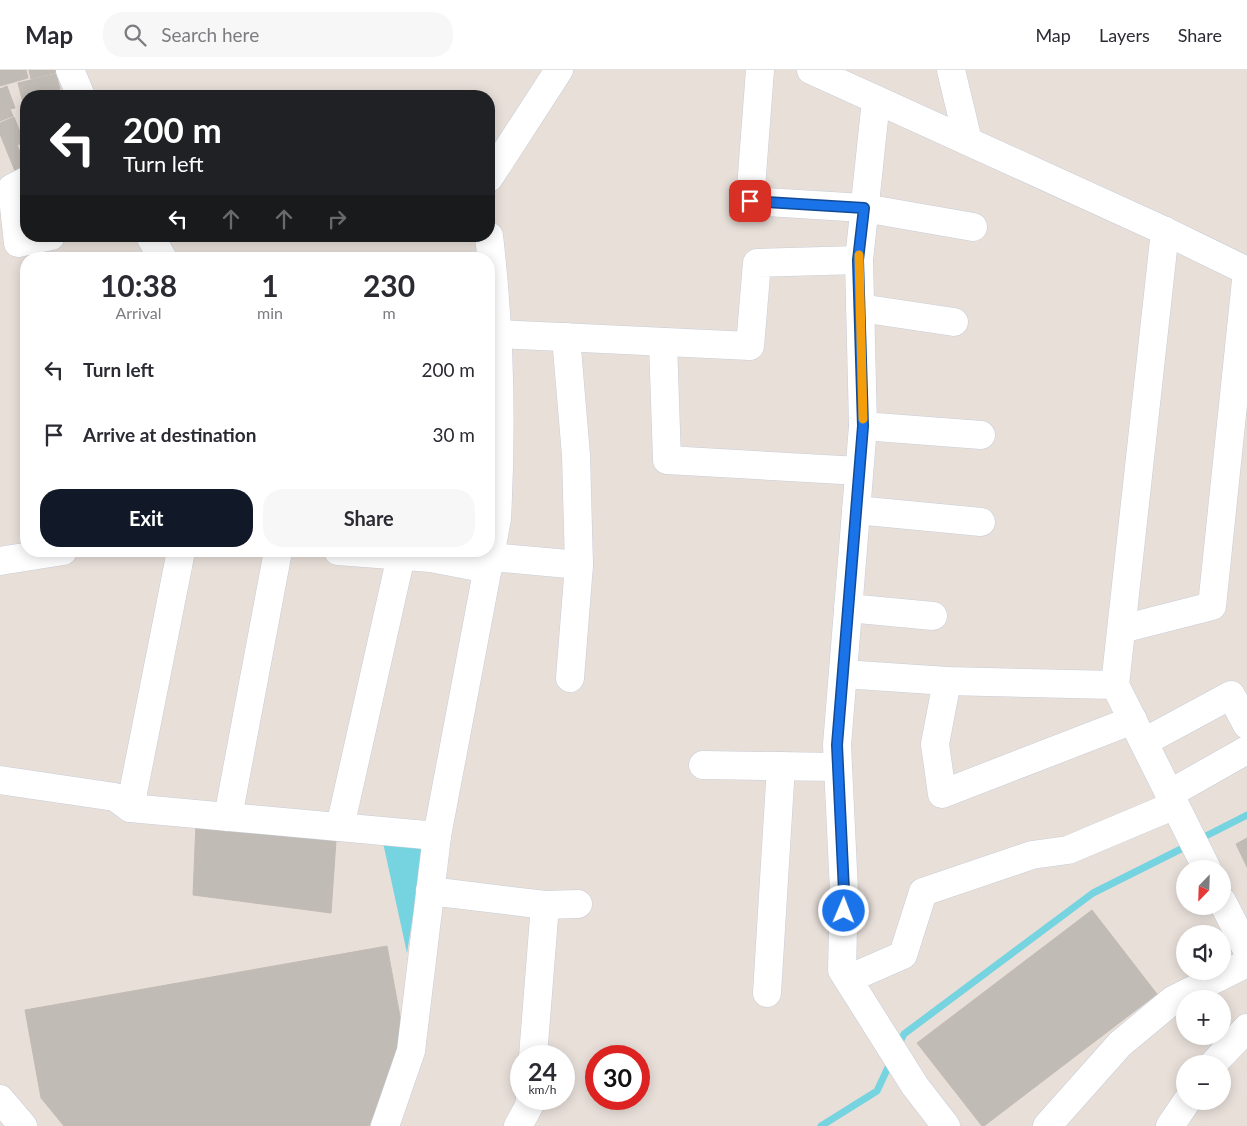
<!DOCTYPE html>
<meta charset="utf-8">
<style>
body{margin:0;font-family:Lato,sans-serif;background:#f7f7f7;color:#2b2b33;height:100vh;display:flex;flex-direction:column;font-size:19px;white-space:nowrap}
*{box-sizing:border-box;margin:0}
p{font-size:16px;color:#7c7c81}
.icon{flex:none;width:28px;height:28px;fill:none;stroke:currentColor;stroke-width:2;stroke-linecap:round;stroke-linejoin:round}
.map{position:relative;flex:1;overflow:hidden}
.side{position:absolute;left:20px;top:182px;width:475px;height:305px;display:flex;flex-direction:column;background:#fff;border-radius:20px;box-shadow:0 2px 12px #0003}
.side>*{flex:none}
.guide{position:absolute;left:20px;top:20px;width:475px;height:152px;border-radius:20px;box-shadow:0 2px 12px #0003;background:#202124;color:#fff;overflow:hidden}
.needle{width:32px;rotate:203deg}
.tools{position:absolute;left:1176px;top:790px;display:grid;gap:10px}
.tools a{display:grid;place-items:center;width:55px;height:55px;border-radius:50%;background:#fff;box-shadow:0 2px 12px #0003;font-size:25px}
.speed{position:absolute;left:510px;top:975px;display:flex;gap:10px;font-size:25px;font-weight:700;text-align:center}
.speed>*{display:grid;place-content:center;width:65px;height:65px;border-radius:50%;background:#fff;box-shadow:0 2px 12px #0003;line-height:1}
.speed small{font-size:12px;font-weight:400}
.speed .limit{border:8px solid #d22;background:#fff;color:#111}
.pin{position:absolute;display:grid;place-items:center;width:42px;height:42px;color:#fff;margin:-21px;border-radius:10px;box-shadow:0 2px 8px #0006}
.me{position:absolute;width:55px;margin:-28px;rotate:1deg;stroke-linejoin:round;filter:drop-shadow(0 0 4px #0008)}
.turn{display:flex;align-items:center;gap:18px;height:105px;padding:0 20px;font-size:22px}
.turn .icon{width:65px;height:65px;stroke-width:2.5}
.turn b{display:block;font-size:35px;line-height:42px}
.lanes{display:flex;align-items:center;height:48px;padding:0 20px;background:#0003;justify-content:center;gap:25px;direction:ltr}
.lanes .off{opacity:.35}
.eta{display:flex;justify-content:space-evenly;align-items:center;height:85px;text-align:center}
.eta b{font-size:30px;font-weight:700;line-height:35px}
.primary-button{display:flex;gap:10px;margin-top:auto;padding:10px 20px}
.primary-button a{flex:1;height:58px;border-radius:20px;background:#111827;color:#fff;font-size:20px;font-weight:700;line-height:58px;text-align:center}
.primary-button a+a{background:#f7f7f7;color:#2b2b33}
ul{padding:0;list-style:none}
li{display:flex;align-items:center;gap:15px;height:65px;padding:0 20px}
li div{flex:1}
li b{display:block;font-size:19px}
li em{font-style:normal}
header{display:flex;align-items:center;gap:30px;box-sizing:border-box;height:70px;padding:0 25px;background:#fff;border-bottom:1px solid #e1e1e2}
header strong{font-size:24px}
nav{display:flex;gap:28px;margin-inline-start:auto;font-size:18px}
.search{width:350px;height:45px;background:#f7f7f7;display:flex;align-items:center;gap:12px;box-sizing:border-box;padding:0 18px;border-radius:20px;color:#7c7c81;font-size:19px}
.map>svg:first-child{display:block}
</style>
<header>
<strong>Map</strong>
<div class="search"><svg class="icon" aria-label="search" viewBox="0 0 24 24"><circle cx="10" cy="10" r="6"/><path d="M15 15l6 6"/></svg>Search here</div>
<nav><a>Map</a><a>Layers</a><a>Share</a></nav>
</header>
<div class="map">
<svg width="1247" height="1056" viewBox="0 0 1247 1056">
<rect width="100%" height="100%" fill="#e8dfd9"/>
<path fill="#76d3e0" d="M382,768L424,775L407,883Z"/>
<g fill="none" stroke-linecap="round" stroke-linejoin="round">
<g stroke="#76d3e0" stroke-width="7">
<path d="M1198,770L1247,745"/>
<path d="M898,976L904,964L1093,823L1189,775"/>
<path d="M821,1056L877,1021L891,991"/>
</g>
</g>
<g fill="#c0bbb5" stroke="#c2bbb3">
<path d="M0,0H26L28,8L0,16Z"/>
<path d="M29,0H59V2L31,9Z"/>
<path d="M56,4L60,19L43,23L44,26H26V36L24,37L18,13Z"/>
<path d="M7,16L15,38L10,39L13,46L0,51V19Z"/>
<path d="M14,47L24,72L17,75L26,96L15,101L0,64V53Z"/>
<path d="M196,753L336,771L331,843L193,825Z"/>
<path d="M1247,768V797L1236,774Z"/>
<path d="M1092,840L1157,924L984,1056H982L917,973Z"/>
<path d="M387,876L404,968L369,1056H64L41,1028L25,940Z"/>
</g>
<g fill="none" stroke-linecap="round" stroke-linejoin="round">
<g stroke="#c8cdd7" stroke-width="29">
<g id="minor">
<path d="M70,0L81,26"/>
<path d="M760,0L750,131L864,138L973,157"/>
<path d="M811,0L1165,161L1247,201"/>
<path d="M951,0L968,71"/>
<path d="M876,30L859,190L863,356L837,675L844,821L842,900L915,1016L946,1056"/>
<path d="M489,108L559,0"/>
<path d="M26,111L12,118L18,173L51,166"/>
<path d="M1165,161L1115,615L1207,799"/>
<path d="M150,166L163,189"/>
<path d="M860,238L954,252"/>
<path d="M497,264L750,276L757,193L859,190"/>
<path d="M566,267L576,385L579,495L570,608"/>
<path d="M663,272L667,390L859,401"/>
<path d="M863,356L981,365"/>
<path d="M856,440L981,452"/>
<path d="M338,481L431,488L488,499"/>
<path d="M491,487L579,495"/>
<path d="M0,491L63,481"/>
<path d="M848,538L933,546"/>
<path d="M1122,559L1212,536L1247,201"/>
<path d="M843,604L947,611L1115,615"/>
<path d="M947,611L935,674L942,724L1133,650"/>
<path d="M1144,672L1231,625L1247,655"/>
<path d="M703,695L838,697"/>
<path d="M0,710L115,727L130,738L437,766"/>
<path d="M1169,724L1247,680"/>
<path d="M130,738L181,481"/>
<path d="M228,747L278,481"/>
<path d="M340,757L401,486"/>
<path d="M430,821L545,835L578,834"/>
<path d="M1222,831L1247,880"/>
<path d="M848,909L903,885L923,822L1032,785L1068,780L1175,735"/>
<path d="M767,923L781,696"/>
<path d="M533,986L545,835"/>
<path d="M1213,994L1247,958"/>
<path d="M0,1029L23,1056"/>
<path d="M385,1056L411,981L437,766L497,449C502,355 500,260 489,166"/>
<path d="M518,1056L529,1036L530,1029"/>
<path d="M1047,1056L1120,974L1173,930L1247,893"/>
<path d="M1170,1056L1187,1031"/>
</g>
</g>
<use href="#minor" stroke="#fff" stroke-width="28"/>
</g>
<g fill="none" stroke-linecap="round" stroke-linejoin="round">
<g stroke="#114b97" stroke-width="12">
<path id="route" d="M750,131L864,138L858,190L863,356L837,675L844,821V841"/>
</g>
<use href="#route" stroke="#1a73e8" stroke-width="9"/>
<path stroke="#f59e0b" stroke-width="9" d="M859,185L863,349"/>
</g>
</svg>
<div class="tools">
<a><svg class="needle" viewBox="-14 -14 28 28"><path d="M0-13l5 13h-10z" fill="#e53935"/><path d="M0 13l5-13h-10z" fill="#7c7c81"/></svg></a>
<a><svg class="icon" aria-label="sound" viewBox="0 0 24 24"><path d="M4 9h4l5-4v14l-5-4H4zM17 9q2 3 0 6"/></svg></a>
<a>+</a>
<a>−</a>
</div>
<div class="speed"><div>24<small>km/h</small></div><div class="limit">30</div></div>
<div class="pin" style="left:750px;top:131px;background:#d93025"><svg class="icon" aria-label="arrive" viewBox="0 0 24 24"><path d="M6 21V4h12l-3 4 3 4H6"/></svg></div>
<svg class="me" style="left:844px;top:841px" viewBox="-20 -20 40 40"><circle r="17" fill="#1a73e8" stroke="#fff" stroke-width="3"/><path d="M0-11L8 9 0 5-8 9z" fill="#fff"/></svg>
<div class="guide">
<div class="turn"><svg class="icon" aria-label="left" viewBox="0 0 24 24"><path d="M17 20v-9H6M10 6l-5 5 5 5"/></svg><div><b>200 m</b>Turn left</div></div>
<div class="lanes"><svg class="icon" aria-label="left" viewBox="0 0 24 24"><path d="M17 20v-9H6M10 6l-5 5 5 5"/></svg><svg class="icon off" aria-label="ahead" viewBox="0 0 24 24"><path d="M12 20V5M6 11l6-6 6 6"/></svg><svg class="icon off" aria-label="ahead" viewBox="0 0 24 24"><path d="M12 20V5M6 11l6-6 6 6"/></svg><svg class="icon off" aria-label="right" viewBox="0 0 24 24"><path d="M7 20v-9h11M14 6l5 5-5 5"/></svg></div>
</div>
<section class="side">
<div class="eta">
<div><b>10:38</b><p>Arrival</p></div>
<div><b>1</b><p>min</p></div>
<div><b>230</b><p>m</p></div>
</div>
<ul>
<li><svg class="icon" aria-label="left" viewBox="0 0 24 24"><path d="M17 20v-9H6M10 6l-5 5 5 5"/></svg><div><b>Turn left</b></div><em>200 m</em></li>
<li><svg class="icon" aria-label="arrive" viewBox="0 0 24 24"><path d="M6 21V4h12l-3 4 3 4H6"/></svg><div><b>Arrive at destination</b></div><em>30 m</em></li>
</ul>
<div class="primary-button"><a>Exit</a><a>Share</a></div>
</section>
</div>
